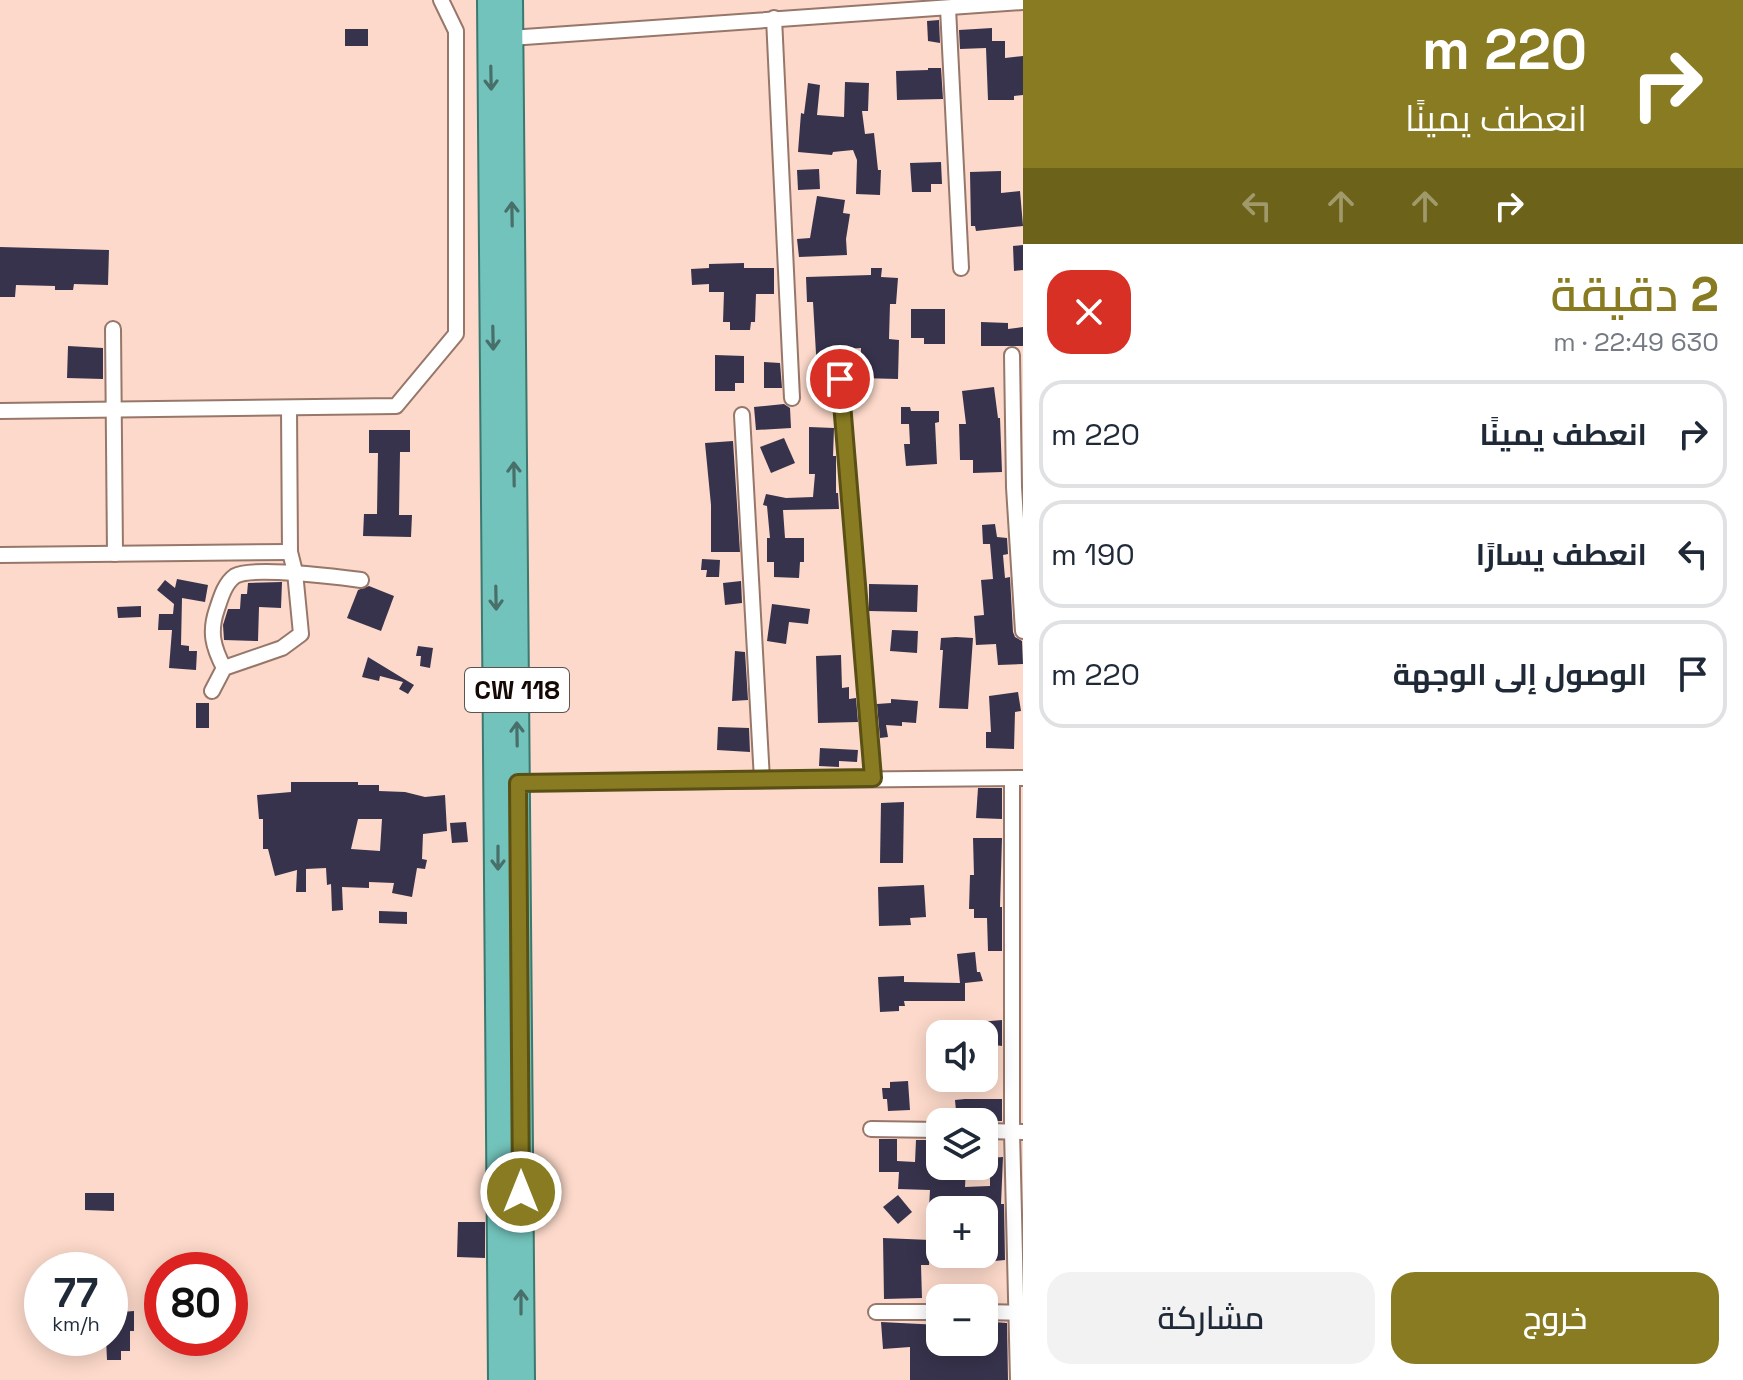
<!DOCTYPE html>
<html lang="ar">
<meta charset="utf-8">
<style>
body{margin:0;font-family:"Space Grotesk",Cairo,sans-serif;background:#f2f2f3;color:#1f2937;direction:rtl;height:100vh;display:flex;flex-direction:column;font-size:30px;white-space:nowrap}
*{box-sizing:border-box;margin:0}
p{font-size:26px;color:#747a83}
.icon{flex:none;width:44px;height:44px;fill:none;stroke:currentColor;stroke-width:2;stroke-linecap:round;stroke-linejoin:round}
.map{position:relative;flex:1;overflow:hidden;direction:ltr}
.panel{display:flex;flex-direction:column;background:#fff;width:720px}
.panel>*{flex:none}
.top-card{background:#897b21;color:#fff;overflow:hidden}
.buttons{position:absolute;left:926px;top:1020px;display:grid;gap:16px}
.buttons a{display:grid;place-items:center;width:72px;height:72px;border-radius:16px;background:#fff;box-shadow:0 4px 20px #0003;font-size:40px}
.speed{position:absolute;left:24px;top:1252px;display:flex;gap:16px;font-size:40px;font-weight:700;text-align:center}
.speed>*{display:grid;place-content:center;width:104px;height:104px;border-radius:50%;background:#fff;box-shadow:0 4px 20px #0003;line-height:1}
.speed small{font-size:20px;font-weight:400}
.speed .limit{border:12px solid #d22;background:#fff;color:#111}
.pin{position:absolute;display:grid;place-items:center;width:68px;height:68px;color:#fff;margin:-34px;border:4px solid #fff;border-radius:50%;box-shadow:0 2px 8px #0007}
.me{position:absolute;width:88px;margin:-44px;rotate:0deg;stroke-linejoin:round;filter:drop-shadow(0 0 6px #0008)}
.turn{display:flex;align-items:center;gap:28px;height:168px;padding:0 24px;font-size:36px}
.turn .icon{width:104px;height:104px;stroke-width:2.5}
.turn b{display:block;font-size:56px;line-height:68px}
.lanes{display:flex;align-items:center;height:76px;padding:0 24px;background:#0003;justify-content:center;gap:40px;direction:ltr}
.lanes .off{opacity:.35}
.round{display:grid;place-items:center;flex:none;width:84px;height:84px;border-radius:24px;background:#f2f2f3}
.head{display:flex;align-items:center;justify-content:space-between;height:136px;padding:0 24px}
h1{font-size:48px;font-weight:600;line-height:60px;color:#897b21}
.cta{display:flex;gap:16px;margin-top:auto;padding:16px 24px}
.cta a{flex:1;height:92px;border-radius:24px;background:#897b21;color:#fff;font-size:32px;font-weight:600;line-height:92px;text-align:center}
.cta a+a{background:#f2f2f3;color:#1f2937}
ul{padding:0;list-style:none}
li{display:flex;align-items:center;gap:24px;height:108px;margin:0 16px 12px;padding:0 8px;border:4px solid #e0e1e3;border-radius:24px}
li div{flex:1}
li b{display:block;font-size:30px}
li em{font-style:normal}
main{display:flex;flex:1;min-height:0}
.map>svg:first-child{display:block}
</style>
<main>
<section class="panel">
<div class="top-card">
<div class="turn"><svg class="icon" aria-label="right" viewBox="0 0 24 24"><path d="M7 20v-9h11M14 6l5 5-5 5"/></svg><div><b>220 m</b>انعطف يمينًا</div></div>
<div class="lanes"><svg class="icon off" aria-label="left" viewBox="0 0 24 24"><path d="M17 20v-9H6M10 6l-5 5 5 5"/></svg><svg class="icon off" aria-label="ahead" viewBox="0 0 24 24"><path d="M12 20V5M6 11l6-6 6 6"/></svg><svg class="icon off" aria-label="ahead" viewBox="0 0 24 24"><path d="M12 20V5M6 11l6-6 6 6"/></svg><svg class="icon" aria-label="right" viewBox="0 0 24 24"><path d="M7 20v-9h11M14 6l5 5-5 5"/></svg></div>
</div>
<div class="head"><div><h1>2 دقيقة</h1><p>630 m · 22:49</p></div><a class="round" style="background:#d93025;color:#fff"><svg class="icon" aria-label="close" viewBox="0 0 24 24"><path d="M6 6l12 12M18 6L6 18"/></svg></a></div>
<ul>
<li><svg class="icon" aria-label="right" viewBox="0 0 24 24"><path d="M7 20v-9h11M14 6l5 5-5 5"/></svg><div><b>انعطف يمينًا</b></div><em>220 m</em></li>
<li><svg class="icon" aria-label="left" viewBox="0 0 24 24"><path d="M17 20v-9H6M10 6l-5 5 5 5"/></svg><div><b>انعطف يسارًا</b></div><em>190 m</em></li>
<li><svg class="icon" aria-label="arrive" viewBox="0 0 24 24"><path d="M6 21V4h12l-3 4 3 4H6"/></svg><div><b>الوصول إلى الوجهة</b></div><em>220 m</em></li>
</ul>
<div class="cta"><a>خروج</a><a>مشاركة</a></div>
</section>
<div class="map">
<svg width="1023" height="1380" viewBox="0 0 1023 1380">
<rect width="100%" height="100%" fill="#fcd9ca"/>
<g fill="#37334d" fill-rule="evenodd">
<path d="M939,20L940,43L928,41L927,21Z"/>
<path d="M992,28V41H1005V58L1023,56V95L1014,96V100H988L986,48L960,49L959,30Z"/>
<rect x="345" y="29" width="23" height="17"/>
<path d="M928,68H941L943,99L897,100L896,71L928,70Z"/>
<path d="M845,82L869,83L868,111H862L865,134L874,133L878,170H881L880,195L856,194L857,160L853,150L833,152L832,155L798,152L801,113L804,114L808,83L820,85L817,115L844,117Z"/>
<path d="M941,162L942,184H931V192H912L910,163Z"/>
<path d="M819,169L820,189L798,190L797,170Z"/>
<path d="M1001,171V193L1020,191L1023,226L976,231L975,226H971L970,172Z"/>
<path d="M817,196L845,200L843,213L850,214L846,239L847,255L799,257L797,239L810,238Z"/>
<path d="M1023,245V270L1014,271L1013,246Z"/>
<path d="M0,247L109,250L108,285L74,284L73,290H55V286L16,285L15,297H0Z"/>
<path d="M744,263V268H774V294H756L755,322H751L750,330H730V322H723L724,292H709V284L692,285L691,269L709,268V264Z"/>
<path d="M871,268H882L881,277L898,278L896,304H890L889,339L899,340L898,379L860,378L861,348L833,350L834,371L831,375V387L818,388L813,302H807L806,277L871,275Z"/>
<path d="M911,309H945V344H924V338H911Z"/>
<path d="M981,322L1008,323V329L1023,327V346H981Z"/>
<path d="M68,346L103,348V379L67,378Z"/>
<path d="M715,355L744,356V383H735V391H715Z"/>
<path d="M764,362L780,363L782,388H764Z"/>
<path d="M994,387L998,418H1000L1002,472L973,473V460H960L959,424H966L962,391Z"/>
<path d="M784,404L790,408L791,428L756,430L754,407Z"/>
<path d="M901,407H910L911,411H939V422L935,423L937,464L906,466L904,444H910L909,424H901Z"/>
<path d="M809,427L834,428L833,456H836V493H838L839,509L783,510L785,538H804V562H800L799,578L774,577V562H767V538H770L767,506L763,505L766,494L786,498L813,497L815,474H809Z"/>
<path d="M369,430H410V452H400L399,515H412L411,537L363,536L364,514H377L378,453H369Z"/>
<path d="M784,438L795,463L771,473L760,447Z"/>
<path d="M733,441L740,552H711V505L705,443Z"/>
<path d="M995,524L997,537L1007,538L1008,554L1003,555L1005,578L1010,577L1013,632L1015,637L1022,641L1023,664L998,665L996,644L976,645L974,616L984,615L981,580L993,579L990,544H983L982,525Z"/>
<path d="M702,559L720,560L719,577H706L707,570H701Z"/>
<path d="M177,579L208,585L205,602L182,598L181,645L189,646V651H197L196,670L169,668L172,630H158L159,614H173L174,604L157,590L165,580L175,588Z"/>
<path d="M741,581L742,603L725,605L723,583Z"/>
<path d="M282,582L281,608L259,607L258,641L224,640L223,625L228,609H240L241,594H247L248,583Z"/>
<path d="M869,584L918,585L917,612L869,611Z"/>
<path d="M369,586L394,596L381,631L347,618L358,590Z"/>
<path d="M772,604L810,609L808,624L789,622L786,644L767,641Z"/>
<path d="M141,606V617L118,618L117,607Z"/>
<path d="M892,630L918,631L917,653L890,651Z"/>
<path d="M956,637L973,638L968,709L939,708L943,650H940L941,638Z"/>
<path d="M418,646L433,648L430,668L420,666L421,656H416Z"/>
<path d="M735,651L745,652L748,700L732,701Z"/>
<path d="M841,655L842,688L849,687V699L856,698L858,722L818,723L816,656Z"/>
<path d="M368,657L414,685L408,694L399,689L403,682L380,676L379,681L362,677Z"/>
<path d="M1018,692L1021,711L1015,712L1014,749L986,748V732H991L989,696Z"/>
<path d="M891,699L918,701L916,723L902,722V726L886,725L888,737L880,738L877,704L891,703Z"/>
<rect x="196" y="703" width="13" height="25"/>
<path d="M718,727L749,728L750,752L717,750Z"/>
<path d="M820,748L858,750L857,762L839,761V767L819,766Z"/>
<path d="M291,782H358V785H379V791L405,792L425,797L445,795L447,831L423,834L422,859L427,860L425,869L417,868L412,897L392,893L394,883L369,882V888L342,887L343,910L332,911L331,884L327,885L326,868L306,869V892H296L297,870L275,876L268,849H263V819H259L257,795L291,792ZM358,819H382L380,851L351,849Z"/>
<path d="M978,788H1002V819L976,818Z"/>
<path d="M904,802L903,863H880L881,803Z"/>
<path d="M466,822L468,842L452,843L450,823Z"/>
<path d="M973,838H1002L1000,907H1002V951H988L987,918H974V909H969L970,875H974Z"/>
<path d="M924,885L926,917L910,918L911,925L879,926L878,887Z"/>
<path d="M379,911L407,912V924L379,923Z"/>
<path d="M975,952L977,972H980L983,981L965,983V1001H904L905,1006H899V1011L880,1012L878,977L904,976V982L960,983L957,954Z"/>
<path d="M1002,1020V1046L995,1045L996,1081H984V1034H980L979,1022Z"/>
<path d="M908,1081L910,1110L888,1111L887,1099H883L882,1088H890V1082Z"/>
<path d="M965,1099H1002V1121L965,1122V1110L956,1111L955,1100Z"/>
<path d="M879,1139H897V1161L915,1162L916,1140H939L938,1166H966L965,1187L990,1186V1158L1003,1157L1001,1204H1004L1005,1260L984,1262V1210H940V1226H928L930,1190L898,1189L899,1172H879Z"/>
<path d="M85,1193H114V1211L85,1210Z"/>
<path d="M898,1195L912,1212L898,1224L883,1207Z"/>
<path d="M458,1222H485V1258L457,1257Z"/>
<path d="M883,1238L930,1240L929,1265H921L922,1298L884,1299Z"/>
<path d="M134,1311V1331H130V1351H121V1360H107L106,1338H110V1313Z"/>
<path d="M881,1322L940,1325V1342H984V1331H993V1322L1007,1323L1008,1380H910V1347L883,1349Z"/>
</g>
<g fill="none" stroke-linecap="round" stroke-linejoin="round">
<g stroke="#97776a" stroke-width="18">
<g id="minor">
<path d="M948,8L961,268"/>
<path d="M774,18L792,398"/>
<path d="M510,38L1023,2"/>
<path d="M113,329L115,554"/>
<path d="M1012,355L1014,487L1023,631"/>
<path d="M840,379L873,778"/>
<path d="M0,411L396,406L456,334V31L441,0"/>
<path d="M742,415L762,780"/>
<path d="M0,555L290,552"/>
<path d="M224,668C213,647 209,632 217,609C221,597 225,583 235,576C252,566 338,577 361,580"/>
<path d="M212,691L224,668L282,648L301,634L295,572L290,552L289,408"/>
<path d="M1012,780V1132L1018,1380"/>
<path d="M518,783L1023,778"/>
<path d="M871,1129L940,1130"/>
<path d="M984,1131L1023,1132"/>
<path d="M876,1312H940"/>
<path d="M984,1312L1023,1313"/>
</g>
</g>
<g stroke="#3a7870" stroke-width="28">
<g id="trunk">
<path d="M490,0L501,1380"/>
<path d="M510,0L522,1380"/>
</g>
</g>
<use href="#minor" stroke="#fff" stroke-width="14"/>
<use href="#trunk" stroke="#72c3bb" stroke-width="24"/>
</g>
<defs><path id="oneway-shaft" d="M-6 0H5M1.5-3L5.5 0L1.5 3" fill="none" stroke-width="1.6" stroke-linecap="round" stroke-linejoin="round" transform="scale(2)"/></defs>
<g stroke="#486f69">
<use href="#oneway-shaft" transform="translate(491 78) rotate(89)"/>
<use href="#oneway-shaft" transform="translate(512 214) rotate(-91)"/>
<use href="#oneway-shaft" transform="translate(493 338) rotate(89)"/>
<use href="#oneway-shaft" transform="translate(514 474) rotate(-91)"/>
<use href="#oneway-shaft" transform="translate(496 598) rotate(89)"/>
<use href="#oneway-shaft" transform="translate(517 734) rotate(-91)"/>
<use href="#oneway-shaft" transform="translate(498 858) rotate(90)"/>
<use href="#oneway-shaft" transform="translate(521 1302) rotate(-90)"/>
</g>
<g fill="none" stroke-linecap="round" stroke-linejoin="round">
<g stroke="#595015" stroke-width="20">
<path id="route" d="M521,1192L518,783L873,778L840,379"/>
</g>
<use href="#route" stroke="#897b21" stroke-width="14"/>
</g>
<g text-anchor="middle" dominant-baseline="central" stroke-width="8" stroke-linejoin="round" paint-order="stroke">
<rect fill="#fff" stroke="#5a5350" stroke-width="2" x="465" y="668" width="104" height="44" rx="6"/>
<g font-size="26" font-weight="bold" fill="#140905">
<text x="517" y="690">CW 118</text>
</g>
</g>
</svg>
<div class="buttons">
<a><svg class="icon" aria-label="sound" viewBox="0 0 24 24"><path d="M4 9h4l5-4v14l-5-4H4zM17 9q2 3 0 6"/></svg></a>
<a><svg class="icon" aria-label="layers" viewBox="0 0 24 24"><path d="M12 4l9 5-9 5-9-5zM3 14l9 5 9-5"/></svg></a>
<a>+</a>
<a>−</a>
</div>
<div class="speed"><div>77<small>km/h</small></div><div class="limit">80</div></div>
<div class="pin" style="left:840px;top:379px;background:#d93025"><svg class="icon" aria-label="arrive" viewBox="0 0 24 24"><path d="M6 21V4h12l-3 4 3 4H6"/></svg></div>
<svg class="me" style="left:521px;top:1192px" viewBox="-20 -20 40 40"><circle r="17" fill="#897b21" stroke="#fff" stroke-width="3"/><path d="M0-11L8 9 0 5-8 9z" fill="#fff"/></svg>
</div>
</main>
